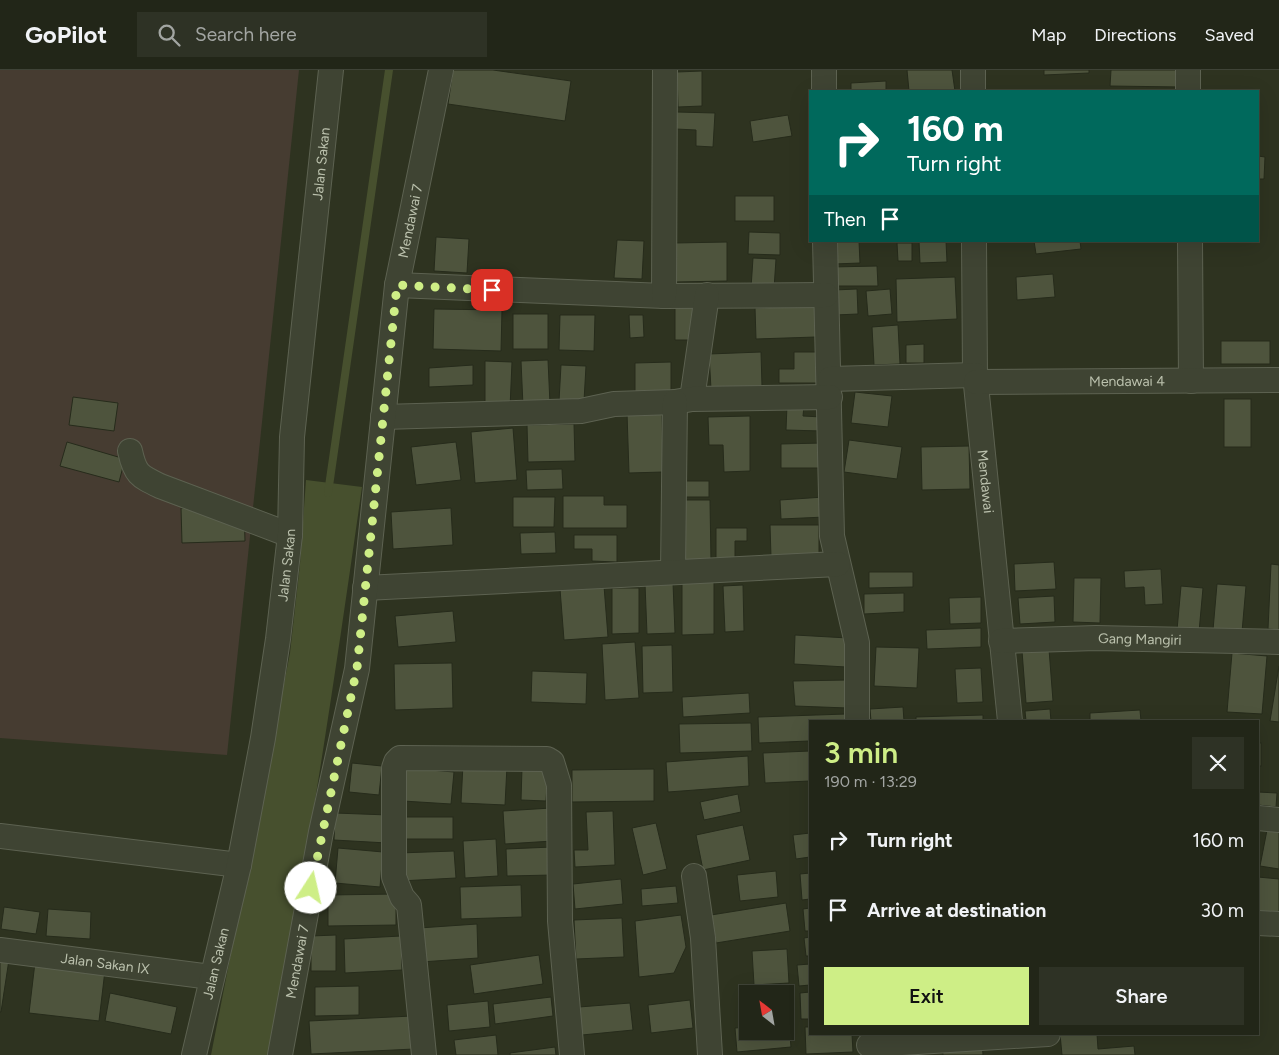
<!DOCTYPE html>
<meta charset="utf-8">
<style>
body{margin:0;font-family:Figtree,sans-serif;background:#2e3225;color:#f1f3f6;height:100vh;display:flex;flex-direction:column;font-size:19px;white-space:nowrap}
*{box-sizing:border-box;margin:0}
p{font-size:16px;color:#a2a5a2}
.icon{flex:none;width:28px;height:28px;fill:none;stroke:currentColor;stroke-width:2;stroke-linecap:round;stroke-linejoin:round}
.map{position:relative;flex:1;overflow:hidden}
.details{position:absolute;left:809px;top:650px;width:450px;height:315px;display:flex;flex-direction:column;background:#222618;border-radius:0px;box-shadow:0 5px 20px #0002,0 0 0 1px #3f4337}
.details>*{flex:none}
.guide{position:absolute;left:809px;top:20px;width:450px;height:152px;border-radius:0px;box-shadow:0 5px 20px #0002,0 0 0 1px #3f4337;background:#00695c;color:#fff;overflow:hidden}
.needle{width:32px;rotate:329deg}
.fabs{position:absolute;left:739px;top:915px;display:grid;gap:10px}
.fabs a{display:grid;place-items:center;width:55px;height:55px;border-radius:0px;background:#222618;box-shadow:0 5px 20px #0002,0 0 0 1px #3f4337;font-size:25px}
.pin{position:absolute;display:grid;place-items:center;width:42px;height:42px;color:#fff;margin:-21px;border-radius:10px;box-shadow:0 2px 8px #0006}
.me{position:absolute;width:55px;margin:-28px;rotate:10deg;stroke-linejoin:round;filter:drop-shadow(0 0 4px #0008)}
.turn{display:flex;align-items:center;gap:18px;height:105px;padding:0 15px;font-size:22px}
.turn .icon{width:65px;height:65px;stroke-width:2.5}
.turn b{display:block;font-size:35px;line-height:42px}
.then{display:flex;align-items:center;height:48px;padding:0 15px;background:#0003;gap:10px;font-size:19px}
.round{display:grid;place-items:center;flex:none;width:52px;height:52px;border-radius:0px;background:#2e3225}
.head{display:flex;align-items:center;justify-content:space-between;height:85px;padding:0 15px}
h1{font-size:30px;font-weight:600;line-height:38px;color:#ceee86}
.button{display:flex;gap:10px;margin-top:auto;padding:10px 15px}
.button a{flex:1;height:58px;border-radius:0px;background:#ceee86;color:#111;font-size:20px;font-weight:600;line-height:58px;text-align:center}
.button a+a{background:#2e3225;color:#f1f3f6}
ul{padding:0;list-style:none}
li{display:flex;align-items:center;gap:15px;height:70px;padding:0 15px}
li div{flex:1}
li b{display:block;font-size:19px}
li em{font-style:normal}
header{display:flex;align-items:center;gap:30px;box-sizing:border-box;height:70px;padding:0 25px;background:#222618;border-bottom:1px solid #3f4337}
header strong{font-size:24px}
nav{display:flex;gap:28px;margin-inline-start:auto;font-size:18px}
.search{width:350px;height:45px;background:#2e3225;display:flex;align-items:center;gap:12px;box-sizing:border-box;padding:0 18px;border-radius:0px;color:#a2a5a2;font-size:19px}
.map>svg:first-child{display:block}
</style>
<header>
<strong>GoPilot</strong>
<div class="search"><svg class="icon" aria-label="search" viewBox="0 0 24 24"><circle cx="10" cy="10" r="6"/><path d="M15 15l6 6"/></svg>Search here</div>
<nav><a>Map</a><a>Directions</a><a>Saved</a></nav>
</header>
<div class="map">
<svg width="1279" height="985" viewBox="0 0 1279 985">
<rect width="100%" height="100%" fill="#2e3320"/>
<path fill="#463c31" d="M0,0H299L227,685L0,668Z"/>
<path fill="#47502e" d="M306,410L362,417C335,607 307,797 269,985H211L290,583L300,494Z"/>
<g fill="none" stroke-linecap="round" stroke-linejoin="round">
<path stroke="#47502e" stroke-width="8" d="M328,423L389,0"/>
</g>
<g fill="#4e543d" stroke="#262b1b">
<path d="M453,0H493L571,11L565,51L448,34Z"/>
<path d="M907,0H952L955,21H909Z"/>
<path d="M1044,0H1089V3L1044,5Z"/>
<path d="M1111,0H1182L1181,17L1110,16Z"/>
<path d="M702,1V36L678,37L677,2Z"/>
<path d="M886,11V21H851V13Z"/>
<path d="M677,42L715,43L713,77L696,76V60L676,59Z"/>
<path d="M788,45L792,66L753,72L750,51Z"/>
<path d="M1258,86L1265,87L1264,109H1258Z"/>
<rect x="735" y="126" width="39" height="25"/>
<path d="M749,162L780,163V185L748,184Z"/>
<path d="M436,167L469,169L467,203L434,201Z"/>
<path d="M617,170L644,171L642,209L614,208Z"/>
<path d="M833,171H859L860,193L834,194Z"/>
<path d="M919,171H946L947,192L920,193Z"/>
<path d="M1034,171H1080L1081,179L1036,184Z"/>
<path d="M727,172V211L675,212V173Z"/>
<path d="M897,173H912V191H898Z"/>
<path d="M753,188L776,189L774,219L751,218Z"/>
<path d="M877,196L878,216H832V197Z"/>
<path d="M1053,204L1055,227L1017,230L1016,207Z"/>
<path d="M955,207L957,249L897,252L896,209Z"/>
<path d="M857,219L858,244L835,245L834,220Z"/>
<path d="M890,219L892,244L868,246L866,221Z"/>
<path d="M697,235V270H675V236Z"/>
<path d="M815,236L816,267L756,269L755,238Z"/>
<path d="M434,239L502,240L501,281L433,279Z"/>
<rect x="513" y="244" width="35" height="35"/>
<path d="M560,245H595L594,281L559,280Z"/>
<path d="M629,245H643L644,267L630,268Z"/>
<path d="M898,255L900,294L874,295L872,257Z"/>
<rect x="1221" y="271" width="49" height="23"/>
<path d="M924,274V293H906V275Z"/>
<path d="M761,282L762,316L711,319L709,284Z"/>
<path d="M794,282H823L822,313H779V299H794Z"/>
<path d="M548,290L550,334L523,336L521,291Z"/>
<path d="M485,291L512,292L510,338L485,337Z"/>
<path d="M671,292V325L635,326V293Z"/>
<path d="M473,295V315L429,317V298Z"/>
<path d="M561,295L586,296L584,331H559Z"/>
<path d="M855,322L892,326L888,357L851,353Z"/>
<path d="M73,327L118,333L114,361L69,355Z"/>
<rect x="1224" y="329" width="27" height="48"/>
<path d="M787,335L804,336L803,346L822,347L821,361L786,360Z"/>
<path d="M662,342L663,402L629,403L627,343Z"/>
<path d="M750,346V401L724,402L723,375H709L708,347Z"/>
<path d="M574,354L575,391L528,392L527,355Z"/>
<path d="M513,358L517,410L475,413L471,362Z"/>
<path d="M849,370L902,377L897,409L844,402Z"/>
<path d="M67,372L125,389L119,412L60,396Z"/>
<path d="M456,372L461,410L416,415L411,377Z"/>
<path d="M822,373L823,398H781V374Z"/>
<path d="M969,376L970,419L922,420L921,377Z"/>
<path d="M562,399L563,419L527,420L526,400Z"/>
<rect x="684" y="411" width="25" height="16"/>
<path d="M563,426H604V435H627V458H563Z"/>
<path d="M513,427H555L554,457H513Z"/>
<path d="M824,427L825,447L781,449L780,430Z"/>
<path d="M682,430H710L711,491H683Z"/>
<path d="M244,436L245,471L182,473L181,438Z"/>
<path d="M451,438L453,475L393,479L391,442Z"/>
<path d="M770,455H819V486L771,487Z"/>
<path d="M716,458H747V471H735V488H716Z"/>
<path d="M555,462L556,483L521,484L520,463Z"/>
<path d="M574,465H617V492L592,491V479H574Z"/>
<path d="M1054,492L1056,519L1015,521L1014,494Z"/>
<path d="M1271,494L1279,495V560L1268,559Z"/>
<path d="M1161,499L1163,534L1145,535L1144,517L1125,518L1124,501Z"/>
<path d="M869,502H913V517L869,518Z"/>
<path d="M1074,508H1101L1100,553L1073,552Z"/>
<path d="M714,512V564L682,565V513Z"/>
<path d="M673,513L675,563L647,564L645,514Z"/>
<path d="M1217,514L1246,516L1242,562L1213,560Z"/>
<path d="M743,515L744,561L725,562L723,516Z"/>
<path d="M604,516L608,567L564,570L560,519Z"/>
<path d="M1181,516L1203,518L1199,562L1177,560Z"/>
<path d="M612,518H639V563L612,564Z"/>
<path d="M904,523V542L864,544V524Z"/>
<path d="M1054,526L1055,552L1020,554L1018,528Z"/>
<path d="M981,527V553L950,554L949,528Z"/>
<path d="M453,541L456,572L398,577L395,546Z"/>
<path d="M981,558V577L927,579L926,560Z"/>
<path d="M795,565L848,568L846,597L794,594Z"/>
<path d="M635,572L639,628L605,630L602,574Z"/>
<path d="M672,575L673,622L643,623L642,576Z"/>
<path d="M876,577L919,578L917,618L874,616Z"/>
<path d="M1049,579L1053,631L1026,633L1022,581Z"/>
<path d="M1232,583L1267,586L1262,644L1227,642Z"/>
<path d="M452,593L453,638L395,640L394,594Z"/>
<path d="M1279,596V652L1270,651Z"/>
<path d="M981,598L983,632L957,633L955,599Z"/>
<path d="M532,601L587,603L586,634L531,632Z"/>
<path d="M847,610V638L795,636L793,611Z"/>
<path d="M749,623L750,643L683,647L682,627Z"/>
<path d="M903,637L904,651H871L870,639Z"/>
<path d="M1050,639L1051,651H1026L1025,641Z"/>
<path d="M1140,640L1141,651H1090V643Z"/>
<path d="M846,644L847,651H810V671L759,673L758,647Z"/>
<path d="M983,645V651H916V647Z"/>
<path d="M751,653L752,681L680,683L679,654Z"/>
<rect x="1258" y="673" width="3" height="23"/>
<path d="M810,681V711L765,713L763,683Z"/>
<path d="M748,686L749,716L668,722L666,692Z"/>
<path d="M352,693L382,696L379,725L349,722Z"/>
<path d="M463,694L507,696L505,735L461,733Z"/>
<path d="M406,698L454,702L451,734L403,731Z"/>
<path d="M522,698L548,699L546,731L521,730Z"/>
<path d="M654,699V731L572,732V700Z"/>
<path d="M1258,722L1277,723L1276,737L1258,735Z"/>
<path d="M738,724L741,742L704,750L700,732Z"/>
<path d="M551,738L553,771L505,774L503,741Z"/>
<path d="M613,741L615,795L575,797L574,780H588L586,742Z"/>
<path d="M335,743L388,745L387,773L334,770Z"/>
<rect x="404" y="747" width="49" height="22"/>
<path d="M656,753L667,799L643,805L632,758Z"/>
<path d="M743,755L750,790L703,800L696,765Z"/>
<path d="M1267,760L1279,761V799L1260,796Z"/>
<path d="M810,763V787L796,789L793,765Z"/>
<path d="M496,769L498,806L465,808L463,771Z"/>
<path d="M552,777L553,805L507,806L506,779Z"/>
<path d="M338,778L383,782L380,817L335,813Z"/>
<path d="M454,781L456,808L400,811L399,783Z"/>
<path d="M776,801L778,827L740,831L737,805Z"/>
<path d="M810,803V829L802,830L800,804Z"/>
<path d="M1258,807L1279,809V845L1258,843Z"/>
<path d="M621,809L623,834L575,839L573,814Z"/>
<path d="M521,815L522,847L461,849L460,817Z"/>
<path d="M676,816L678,833L642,836L641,819Z"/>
<path d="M396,824V855L328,856V825Z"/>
<path d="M786,833L790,861L716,873L711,845Z"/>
<path d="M4,837L40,842L36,864L1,859Z"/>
<path d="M810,838V861H805L803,839Z"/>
<path d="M48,839L91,842L90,869L46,866Z"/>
<path d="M681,845L686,877L674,903L639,907L635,851Z"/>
<path d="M622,848L624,887L576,889L574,850Z"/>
<path d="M477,854L478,888L421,892L419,858Z"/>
<path d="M336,865V901H311V866Z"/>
<path d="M401,866L402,900L345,903L344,869Z"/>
<path d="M810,867V886H806L804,868Z"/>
<path d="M787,879L789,913L754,915L752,881Z"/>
<path d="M0,881L10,883L1,942H0Z"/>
<path d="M36,884L106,892L99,951L29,943Z"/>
<path d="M539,885L543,914L474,924L470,895Z"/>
<path d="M810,894V915L799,916L797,895Z"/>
<path d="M359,916V945L315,946V917Z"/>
<path d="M790,917L793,941L785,942V924H753L752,921Z"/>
<path d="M810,922V949H801L800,923Z"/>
<path d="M110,923L177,937L171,964L105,951Z"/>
<path d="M551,927L553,946L495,954L493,934Z"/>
<path d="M690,930L693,958L651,963L648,935Z"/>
<path d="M488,931L490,957L449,961L447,935Z"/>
<path d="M630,933L633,960L582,965L579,937Z"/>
<path d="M412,946L414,979L311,984L309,951Z"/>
<path d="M789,953L791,977L737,982L735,958L748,957V961H785V954Z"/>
<path d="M805,957H810V964H852L853,982L806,984Z"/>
<path d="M1060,964H1097L1098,979L1134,976L1135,985H1062Z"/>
<path d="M496,965L498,985H456L454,970Z"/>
<path d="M982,971L983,985H943L942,974Z"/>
<path d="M555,977L556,985H510V983Z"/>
</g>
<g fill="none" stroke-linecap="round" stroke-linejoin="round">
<g stroke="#5d6251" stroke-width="26">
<g id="street">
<path d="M824,0V21"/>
<path d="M973,0V21"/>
<path d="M1188,0V21"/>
<path d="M825,171L832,466L857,573V651"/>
<path id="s1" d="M974,171L975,305L1010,651"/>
<path d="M1190,171L1191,311"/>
<path d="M397,215L664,226L826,225"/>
<path d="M664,226L665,0"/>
<path d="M830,309L975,305"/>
<path id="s2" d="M976,312L1279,310"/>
<path d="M692,329L707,225"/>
<path d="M383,347L581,341L614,334L675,332L692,329L830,327"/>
<path d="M130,381C135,404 139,406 160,416L290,465"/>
<path d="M673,502L675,332"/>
<path d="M365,518L838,494"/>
<path id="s3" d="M1001,571L1096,568L1279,572"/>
<path d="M1258,748L1279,750"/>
<path d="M0,766L239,795"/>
<path d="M694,806L703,868L710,985"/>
<path d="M1258,853L1279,854"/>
<path id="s4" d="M0,880L211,907"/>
<path d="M869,975L1048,964"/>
<path id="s5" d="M194,985L239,795L263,668L278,569L290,465L292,367L331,0"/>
<path id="s6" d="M280,985L321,762L357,599L397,215L441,0"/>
<path d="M424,985L409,835L402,827L394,807V698L396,692L400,688L547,689L552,692L559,715L560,851L572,985"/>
</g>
</g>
<use href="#street" stroke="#3f4433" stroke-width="24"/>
</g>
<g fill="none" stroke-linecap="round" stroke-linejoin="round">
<path stroke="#ceee86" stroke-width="9" stroke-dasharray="0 16.2" d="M311,818L357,598L397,215L492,220"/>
</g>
<g text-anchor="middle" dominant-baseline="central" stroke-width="4" stroke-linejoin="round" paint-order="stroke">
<g font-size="14" fill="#bbc1ad" stroke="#242819">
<text stroke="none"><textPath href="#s5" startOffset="902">Jalan Sakan</textPath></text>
<text stroke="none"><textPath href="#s6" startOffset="845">Mendawai 7</textPath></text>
<text stroke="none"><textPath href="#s2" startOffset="151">Mendawai 4</textPath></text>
<text stroke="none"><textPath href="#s1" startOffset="241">Mendawai</textPath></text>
<text stroke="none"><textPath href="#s5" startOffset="499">Jalan Sakan</textPath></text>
<text stroke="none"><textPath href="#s3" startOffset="139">Gang Mangiri</textPath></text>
<text stroke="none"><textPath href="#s6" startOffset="95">Mendawai 7</textPath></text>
<text stroke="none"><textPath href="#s4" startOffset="106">Jalan Sakan IX</textPath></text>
<text stroke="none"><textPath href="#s5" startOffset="94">Jalan Sakan</textPath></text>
</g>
</g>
</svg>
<div class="fabs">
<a><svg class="needle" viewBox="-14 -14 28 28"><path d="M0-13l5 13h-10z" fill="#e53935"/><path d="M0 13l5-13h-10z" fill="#a2a5a2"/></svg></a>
</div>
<div class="pin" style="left:492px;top:220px;background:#d93025"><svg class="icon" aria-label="arrive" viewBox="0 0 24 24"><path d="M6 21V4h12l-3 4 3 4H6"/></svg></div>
<svg class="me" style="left:311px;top:818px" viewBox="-20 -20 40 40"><circle r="19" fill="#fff"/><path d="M0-13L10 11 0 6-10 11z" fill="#ceee86"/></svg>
<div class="guide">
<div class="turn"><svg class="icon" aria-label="right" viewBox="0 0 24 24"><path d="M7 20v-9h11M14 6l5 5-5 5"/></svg><div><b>160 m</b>Turn right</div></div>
<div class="then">Then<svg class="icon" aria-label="arrive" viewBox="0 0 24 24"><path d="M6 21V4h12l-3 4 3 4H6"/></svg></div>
</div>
<section class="details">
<div class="head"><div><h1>3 min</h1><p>190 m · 13:29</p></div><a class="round"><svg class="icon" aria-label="close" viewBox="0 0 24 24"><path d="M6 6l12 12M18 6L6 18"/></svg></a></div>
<ul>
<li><svg class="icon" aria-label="right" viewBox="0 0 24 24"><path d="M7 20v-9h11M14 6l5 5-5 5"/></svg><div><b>Turn right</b></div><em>160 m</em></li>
<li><svg class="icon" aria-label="arrive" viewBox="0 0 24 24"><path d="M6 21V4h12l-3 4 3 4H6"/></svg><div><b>Arrive at destination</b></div><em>30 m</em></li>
</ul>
<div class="button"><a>Exit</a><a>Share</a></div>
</section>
</div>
